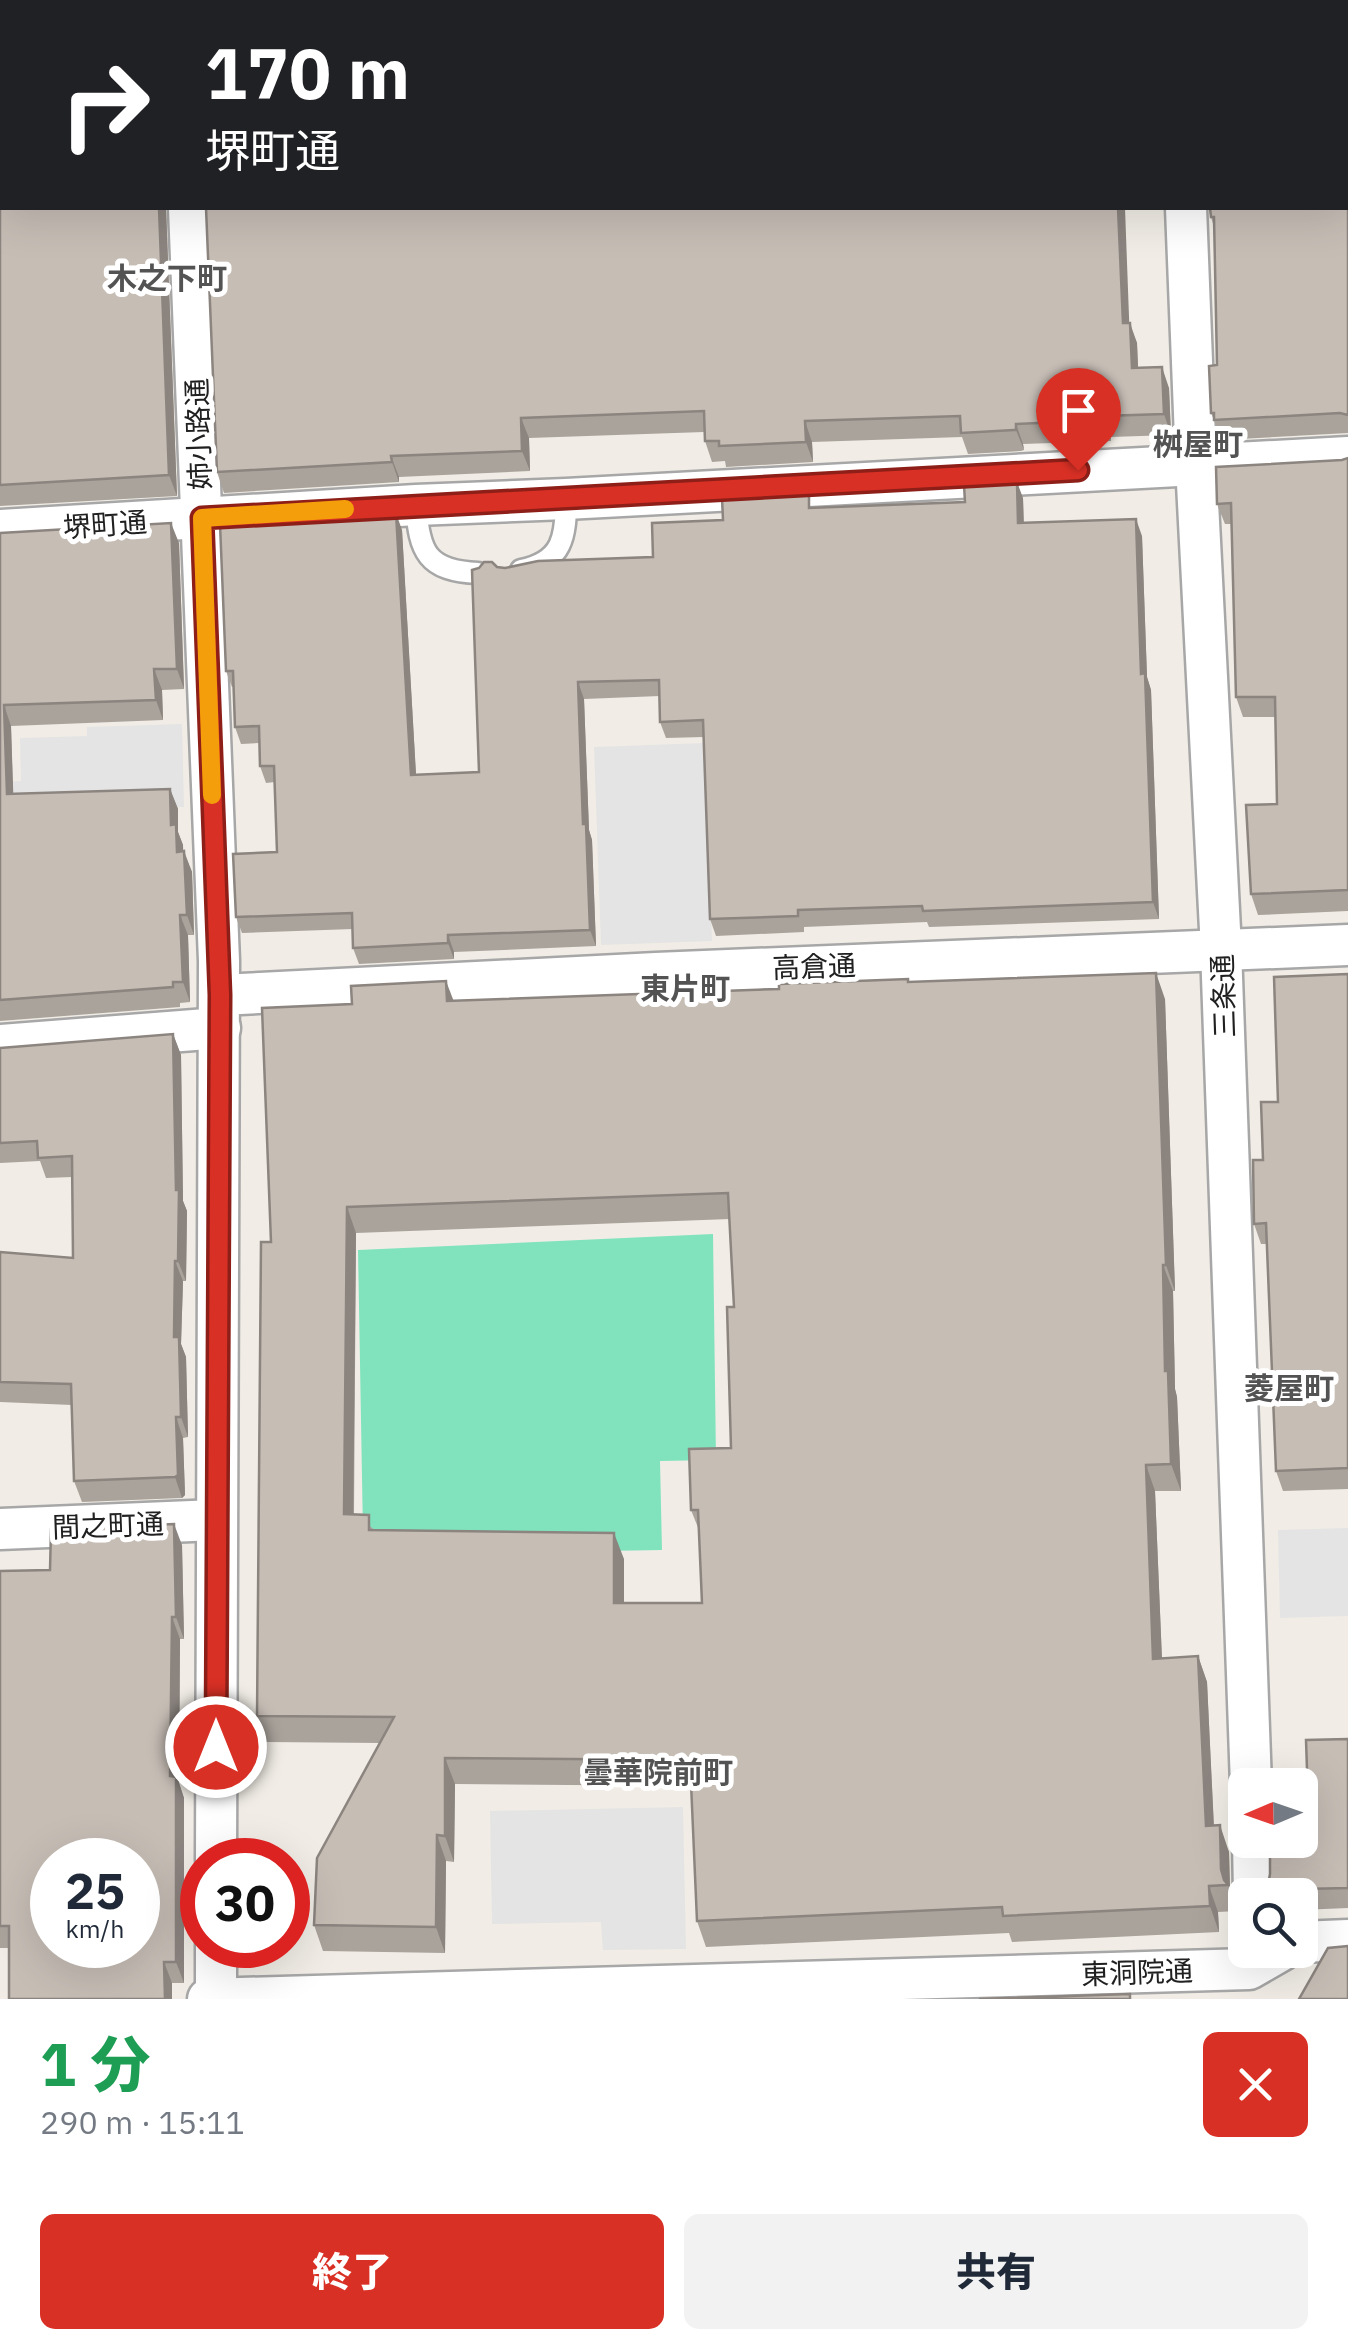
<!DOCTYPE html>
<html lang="ja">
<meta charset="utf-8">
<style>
body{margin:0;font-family:"IBM Plex Sans","Noto Sans JP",sans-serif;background:#f2f2f3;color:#1f2937;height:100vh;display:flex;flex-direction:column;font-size:38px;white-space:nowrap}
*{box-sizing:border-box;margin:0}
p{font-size:32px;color:#747a83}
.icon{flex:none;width:55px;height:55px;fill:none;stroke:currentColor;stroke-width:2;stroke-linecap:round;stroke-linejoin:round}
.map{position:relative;height:1999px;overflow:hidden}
.panel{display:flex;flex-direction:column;background:#fff;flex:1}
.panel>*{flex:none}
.hud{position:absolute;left:0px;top:0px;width:1350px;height:210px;box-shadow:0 10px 40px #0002;background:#202124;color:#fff;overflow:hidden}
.needle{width:65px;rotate:268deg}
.fabs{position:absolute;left:1228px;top:1768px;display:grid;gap:20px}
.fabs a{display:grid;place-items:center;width:90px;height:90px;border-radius:15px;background:#fff;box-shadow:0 10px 40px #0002;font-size:50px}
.speed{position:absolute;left:30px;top:1838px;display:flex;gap:20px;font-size:50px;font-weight:700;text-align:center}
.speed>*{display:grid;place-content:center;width:130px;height:130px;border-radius:50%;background:#fff;box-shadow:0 10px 40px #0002;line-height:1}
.speed small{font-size:25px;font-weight:400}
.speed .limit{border:15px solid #d22;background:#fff;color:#111}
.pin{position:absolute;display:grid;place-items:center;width:85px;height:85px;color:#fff;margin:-102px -42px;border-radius:50% 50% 50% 0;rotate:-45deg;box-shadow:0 0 10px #0007}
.pin .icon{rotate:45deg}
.me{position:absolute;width:110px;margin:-55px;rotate:0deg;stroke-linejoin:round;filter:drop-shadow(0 0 8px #0008)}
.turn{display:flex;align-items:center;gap:35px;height:210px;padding:0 40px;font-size:45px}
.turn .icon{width:130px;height:130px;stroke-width:2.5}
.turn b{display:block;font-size:70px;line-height:85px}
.round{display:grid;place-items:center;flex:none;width:105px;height:105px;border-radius:15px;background:#f2f2f3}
.overview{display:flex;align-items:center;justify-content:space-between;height:170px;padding:0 40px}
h1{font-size:60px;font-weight:800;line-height:75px;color:#1e9e55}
.action{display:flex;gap:20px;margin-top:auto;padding:20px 40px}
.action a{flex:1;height:115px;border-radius:15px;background:#d93025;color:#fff;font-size:40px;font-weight:800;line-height:115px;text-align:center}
.action a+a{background:#f2f2f3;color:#1f2937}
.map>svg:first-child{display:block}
</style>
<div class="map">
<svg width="1348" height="1999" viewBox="0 0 1348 1999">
<rect width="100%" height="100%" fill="#f1ede6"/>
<path fill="#81e3bd" d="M713,1234L716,1460L660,1461L662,1550L382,1555L363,1534L358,1250Z"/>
<g fill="#e4e4e4">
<path d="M182,724L184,807L81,810L0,846V782L21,781L20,738L87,736V727Z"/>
<path d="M705,743L712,941L601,945L594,747Z"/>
<path d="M1348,1528V1616L1280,1618L1278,1530Z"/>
<path d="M683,1807L686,1949L603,1950L601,1922L492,1924L490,1811Z"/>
</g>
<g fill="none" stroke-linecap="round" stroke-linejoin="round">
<g stroke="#a7a7a7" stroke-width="25">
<g id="service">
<path d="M416,505C419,552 427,571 478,573"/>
<path d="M521,570C563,562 566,536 566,499"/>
</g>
</g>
<g stroke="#a7a7a7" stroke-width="45">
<g id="minor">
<path d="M181,0V2"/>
<path d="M1177,0V2"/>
<path d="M19,2L64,0"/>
<path d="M189,208L219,961L216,1860"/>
<path d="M1186,208L1196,464L1221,949L1251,1785"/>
<path d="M0,530L416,505L566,499L1348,457"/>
<path d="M220,995L656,973L1348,945"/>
<path d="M0,1045L220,1028"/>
<path d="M0,1529L216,1520"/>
<path d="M1253,1840L1254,1895"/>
<path d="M1300,1942L1348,1940"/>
<path d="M216,1945V1999"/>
<path d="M208,1999L1249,1969L1282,1950"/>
</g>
</g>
<use href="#service" stroke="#fff" stroke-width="20"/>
<use href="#minor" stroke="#fff" stroke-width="40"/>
</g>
<g fill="#aaa39c" fill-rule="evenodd">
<path d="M1348,0V433L1222,440L1211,413L1217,365L1214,227L1211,217Z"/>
<path d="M0,2L2,208H166L177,496L0,506Z"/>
<path d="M206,208L1129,323L1137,343L1138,368L1169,388L1171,435L1111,437V441L1023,444L1024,450L1021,451L968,454L962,437L812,442L813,462L726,467L725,461L712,462L705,441L704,432L529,438L530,471L399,477V482L224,493L217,472Z"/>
<path d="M1348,458V911L1258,915L1251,894L1277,804L1275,717H1243L1236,697L1231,524H1225L1217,504Z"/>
<path d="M1023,498L1024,523L1142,536L1147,677L1151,690L1159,919L929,927L927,922L804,927V932L716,936L710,919L704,737L666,738L660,722V696L584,699L589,830L592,840L596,946L454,952V959L359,964L353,948V929L242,933L236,917L277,852L275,782L266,783L260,766L259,743L241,744L235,727L233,687H232L226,671L402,530L416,775L479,772L497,567L505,568L653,557L723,520L814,507L965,502Z"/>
<path d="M0,533L179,543L184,689L162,690L163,720L11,726L13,794L170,789L178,809V832L183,845V851L192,872L194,935H188L190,1002L180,1003V1007L0,1021Z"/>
<path d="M1348,974V1489L1283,1491L1276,1471L1267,1244H1261L1254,1224L1263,1160L1278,1102Z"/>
<path d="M909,982L1165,999L1175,1291H1173L1175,1389L1177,1397L1181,1491H1155L1162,1659L1198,1656L1207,1682L1214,1826L1229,1852L1230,1890L1238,1911L1218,1912L1219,1932L1012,1942L1009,1933L706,1947L697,1921L691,1786L455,1784L454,1862L446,1861L445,1953L323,1951L314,1925L380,1743L266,1742L257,1716L271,1242L454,1001L779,989ZM730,1219L734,1307L731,1448L691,1510L699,1530L702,1603H624V1559L375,1530L354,1515L356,1233Z"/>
<path d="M173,1034L181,1055L183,1201L187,1211L186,1281H183L181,1344L186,1357L188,1437L183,1438L185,1495L182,1498L82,1502L74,1481L72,1405L0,1402V1252L73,1258L72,1177L46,1178L40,1161L0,1163V1048Z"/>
<path d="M182,1545L184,1639H180L179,1783L184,1798V1983H172V1999H9V1948H0V1571L50,1570Z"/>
<path d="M1348,1739V1908L1300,1910V1895H1265L1264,1890L1309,1828Z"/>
</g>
<g fill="#8b847f">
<path d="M159,208H166L177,496L169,475Z"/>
<path d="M1118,208H1125L1130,344L1123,323Z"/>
<path d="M1130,323L1137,343L1139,389L1132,368Z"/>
<path d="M1162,367L1169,388L1171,435L1164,414Z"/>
<path d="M521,418L529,438L530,471L522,451Z"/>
<path d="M805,421L812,442L813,462L806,442Z"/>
<path d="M1016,424L1023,444L1024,450L1016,430Z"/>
<path d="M391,456L399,477V482L392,462Z"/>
<path d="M1017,482L1023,498L1024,540L1018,523Z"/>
<path d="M396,513L402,530L417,792L411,775Z"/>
<path d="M1136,519L1142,536L1147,677L1151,690L1159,919L1153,902L1141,674Z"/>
<path d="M171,523L179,543L184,689L177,669Z"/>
<path d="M154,669L162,690L163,720L156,700Z"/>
<path d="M578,682L584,699L589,830L592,840L596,946L590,930L583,824Z"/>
<path d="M4,705L11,726L14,815L7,794Z"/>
<path d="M170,789L178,809V832L183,845L184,872L177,852L171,825Z"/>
<path d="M184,851L192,872L194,935L187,915Z"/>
<path d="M180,915L188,935L190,1002L183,982Z"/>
<path d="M448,935L454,952V959L448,943Z"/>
<path d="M1156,973L1165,999L1175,1291L1166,1265Z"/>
<path d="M446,981L456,1007L447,1001Z"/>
<path d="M173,1034L181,1055L183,1201L187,1211L186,1281L178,1261Z"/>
<path d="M347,1207L356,1233L353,1540L344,1514Z"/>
<path d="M175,1261L183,1281L181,1344L186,1357L188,1437L181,1417L174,1337Z"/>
<path d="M1163,1265L1173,1291L1175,1389L1177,1397L1181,1491L1171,1464L1165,1371Z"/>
<path d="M176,1417L183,1438L185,1495L182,1498L175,1477Z"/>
<path d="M1146,1465L1155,1491L1163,1685L1153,1659Z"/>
<path d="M174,1524L182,1545L184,1639L176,1617Z"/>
<path d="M614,1533L624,1559V1629L614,1603Z"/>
<path d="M172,1617L180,1639L179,1783L184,1798V1983L176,1962L170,1776Z"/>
<path d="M1198,1656L1207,1682L1215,1852L1206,1826Z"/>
<path d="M445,1758L455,1784L454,1862L445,1836Z"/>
<path d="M1220,1825L1229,1852L1230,1890L1228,1885H1226L1221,1869Z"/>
<path d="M437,1835L446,1861L445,1953L436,1927Z"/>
<path d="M1209,1886L1218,1912L1219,1932L1210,1906Z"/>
<path d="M164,1962L172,1983V1999H165Z"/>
</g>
<g fill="#c6bdb5" stroke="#8b847f" stroke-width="2.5" fill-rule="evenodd">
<rect x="237" y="0" width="240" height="2"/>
<path d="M676,0H1141L1144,2H676Z"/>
<path d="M1199,0H1348V415L1340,413L1214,420V413H1211L1209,366L1217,365L1214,217H1211L1210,208H1348V2H1199Z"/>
<path d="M0,2L2,3V208H159L169,475L0,485Z"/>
<path d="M206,208H1118L1123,323H1130L1132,368L1162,367L1164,414L1103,416L1104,420L1016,424V430H1014L961,433L960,416L805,421L806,442L719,446V441H705L704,411L521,418L522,451L391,456L392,462L217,472Z"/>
<path d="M1348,458V890L1251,894L1246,805L1277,804L1275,697H1236L1231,503L1217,504L1216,467L1342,460Z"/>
<path d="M1017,482L1018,523L1136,519L1141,674L1145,673L1153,902L923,911L922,906L798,910V916L710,919L703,720L660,722L659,680L578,682L583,824H586L590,930L448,935V943L353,948L352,913L236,917L233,854L277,852L274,766H260L259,726L235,727L233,671H226L220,524L396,513L411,775L479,772L472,570L479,568L484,562H492L497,567L505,568L538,561L653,557L652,523L723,520L722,498L809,493V508L965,502L964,485Z"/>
<path d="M171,523L177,669H154L156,700L4,705L7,794L170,789L171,825L176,824L177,852L184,851L187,915H180L183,982H173V987L0,1000V533Z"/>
<path d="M1156,973L1166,1265H1163L1165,1371H1168L1171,1464L1146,1465L1153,1659L1198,1656L1206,1826L1220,1825L1221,1869L1224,1880L1228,1885L1209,1886L1210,1906L1003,1916L1002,1907L697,1921L690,1760L445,1758V1836L437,1835L436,1927L314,1925L317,1858L394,1717L257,1716L261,1242H271L262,1008L352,1004L351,986L446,981L447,1001L779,989V984L908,979V982ZM728,1193L734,1307H727L731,1448L689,1449L691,1510H698L702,1603H614V1533L369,1530V1515L344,1514L347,1207Z"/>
<path d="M1348,974V1468L1276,1471L1266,1223L1254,1224L1253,1160H1263L1261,1102H1278L1274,977Z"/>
<path d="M173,1034L176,1190H179L178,1261H175L174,1337H179L181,1417H176L178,1475L175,1477L74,1481L71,1384L0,1382V1252L73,1258L72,1156L38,1158L37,1141L0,1143V1048Z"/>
<path d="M174,1524L176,1617H172L170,1776L176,1777V1962H164L165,1999H9V1926H0V1571L50,1570L51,1529ZM52,1860H138V1945H52Z"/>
<path d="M1348,1739V1888L1264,1890L1268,1885L1270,1874V1840H1300V1828H1309L1306,1740Z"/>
<path d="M1348,1946V1999H1299L1328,1948Z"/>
<path d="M1130,1994V1999H979Z"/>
</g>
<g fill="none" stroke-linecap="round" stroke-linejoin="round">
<g stroke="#8d1f18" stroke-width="25">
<path id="route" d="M216,1747L220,995L202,518L1078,470"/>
</g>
<use href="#route" stroke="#d93025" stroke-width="18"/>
<path stroke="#f59e0b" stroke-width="18" d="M212,795L202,518L345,509"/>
</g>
<g text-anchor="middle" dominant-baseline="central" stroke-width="10" stroke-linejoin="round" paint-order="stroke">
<g font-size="28" fill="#202020" stroke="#fff">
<text transform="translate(198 434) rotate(-92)">姉小路通</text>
<text transform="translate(105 524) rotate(-4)">堺町通</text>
<text transform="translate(814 966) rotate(-2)">高倉通</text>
<text transform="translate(1223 996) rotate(-92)">三条通</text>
<text transform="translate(108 1525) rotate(-2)">間之町通</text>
<text transform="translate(1137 1972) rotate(-2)">東洞院通</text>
</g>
<g font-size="30" font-weight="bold" fill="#535353" stroke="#fff">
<text x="167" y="277">木之下町</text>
<text x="1198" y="443">桝屋町</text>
<text x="685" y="987">東片町</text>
<text x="1289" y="1387">菱屋町</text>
<text x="658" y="1771">曇華院前町</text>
</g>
</g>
</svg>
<div class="fabs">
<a><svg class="needle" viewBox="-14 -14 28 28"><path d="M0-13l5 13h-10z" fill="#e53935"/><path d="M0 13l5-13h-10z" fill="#747a83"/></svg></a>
<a><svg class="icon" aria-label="search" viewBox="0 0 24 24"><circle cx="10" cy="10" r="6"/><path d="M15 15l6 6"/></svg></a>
</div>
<div class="speed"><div>25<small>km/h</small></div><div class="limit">30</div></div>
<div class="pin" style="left:1078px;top:470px;background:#d93025"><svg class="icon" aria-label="arrive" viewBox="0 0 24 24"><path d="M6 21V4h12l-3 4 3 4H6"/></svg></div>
<svg class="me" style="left:216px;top:1747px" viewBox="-20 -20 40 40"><circle r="17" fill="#d93025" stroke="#fff" stroke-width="3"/><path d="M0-11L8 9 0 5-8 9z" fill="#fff"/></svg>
<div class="hud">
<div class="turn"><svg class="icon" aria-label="right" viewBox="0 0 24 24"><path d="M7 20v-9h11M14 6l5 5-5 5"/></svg><div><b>170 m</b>堺町通</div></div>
</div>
</div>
<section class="panel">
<div class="overview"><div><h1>1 分</h1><p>290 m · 15:11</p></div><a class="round" style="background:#d93025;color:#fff"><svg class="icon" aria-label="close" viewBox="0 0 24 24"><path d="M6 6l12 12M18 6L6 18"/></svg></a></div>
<div class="action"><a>終了</a><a>共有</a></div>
</section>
